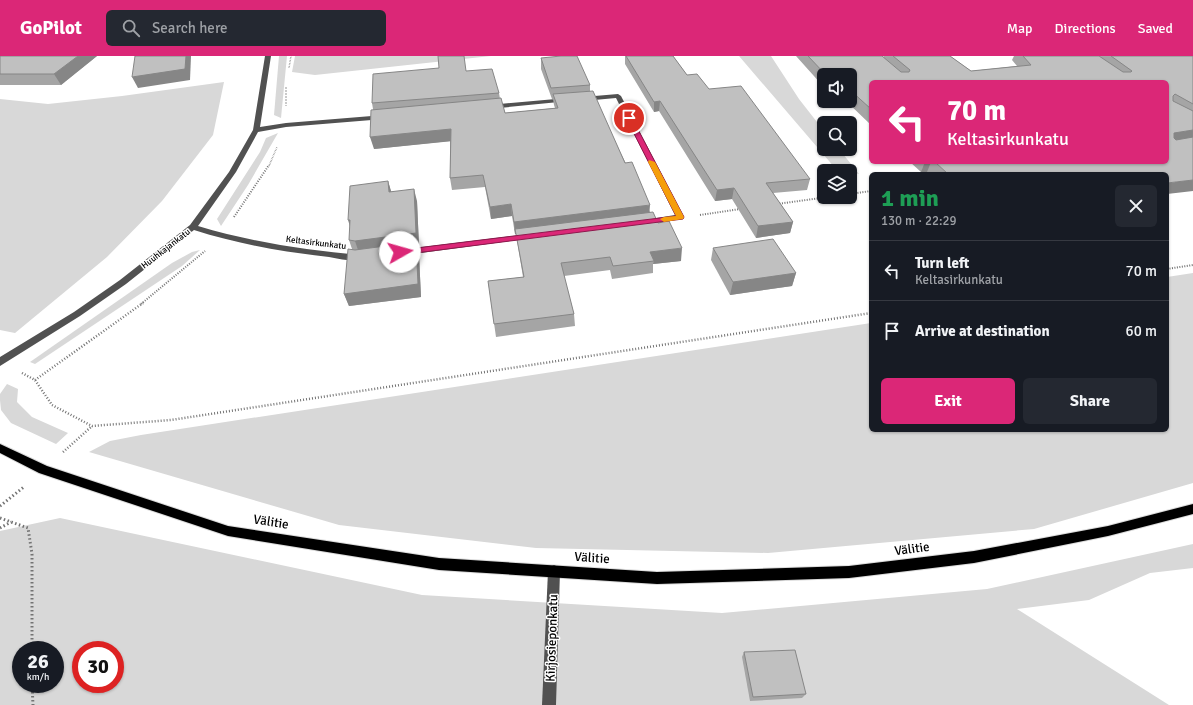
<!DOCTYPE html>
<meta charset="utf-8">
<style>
body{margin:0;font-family:Signika,sans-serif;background:#242831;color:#f1f3f6;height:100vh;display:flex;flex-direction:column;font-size:15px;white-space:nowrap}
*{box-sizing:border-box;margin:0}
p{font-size:13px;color:#9ea1a6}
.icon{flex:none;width:22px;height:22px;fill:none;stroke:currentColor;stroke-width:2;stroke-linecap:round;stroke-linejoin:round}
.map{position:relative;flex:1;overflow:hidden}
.panel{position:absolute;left:869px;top:116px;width:300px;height:260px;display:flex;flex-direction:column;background:#171b24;border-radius:6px;box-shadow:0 1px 3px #0004}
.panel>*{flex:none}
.guide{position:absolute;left:869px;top:24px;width:300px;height:84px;border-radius:6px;box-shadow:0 1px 3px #0004;background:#db2777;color:#fff;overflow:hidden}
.controls{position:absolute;left:817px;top:12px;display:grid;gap:8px}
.controls a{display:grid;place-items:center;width:40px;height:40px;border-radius:6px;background:#171b24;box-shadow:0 1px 3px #0004;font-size:20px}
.speed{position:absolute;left:12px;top:585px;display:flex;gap:8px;font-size:20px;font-weight:700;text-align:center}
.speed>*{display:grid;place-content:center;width:52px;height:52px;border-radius:50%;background:#171b24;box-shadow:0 1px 3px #0004;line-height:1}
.speed small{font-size:10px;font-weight:400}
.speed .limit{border:6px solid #d22;background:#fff;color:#111}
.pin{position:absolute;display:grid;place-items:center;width:34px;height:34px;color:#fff;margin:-17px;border:2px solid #fff;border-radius:50%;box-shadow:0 1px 4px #0007}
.me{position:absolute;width:44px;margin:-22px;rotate:83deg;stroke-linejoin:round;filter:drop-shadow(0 0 3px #0008)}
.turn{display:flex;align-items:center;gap:14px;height:84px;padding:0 12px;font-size:18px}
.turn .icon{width:52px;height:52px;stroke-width:2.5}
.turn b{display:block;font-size:28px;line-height:34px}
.round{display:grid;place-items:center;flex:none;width:42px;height:42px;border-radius:6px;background:#242831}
.overview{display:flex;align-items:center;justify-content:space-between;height:68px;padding:0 12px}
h1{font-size:24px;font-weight:800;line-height:30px;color:#1e9e55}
.button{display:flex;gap:8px;margin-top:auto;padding:8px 12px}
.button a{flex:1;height:46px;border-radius:6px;background:#db2777;color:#fff;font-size:16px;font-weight:800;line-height:46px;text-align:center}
.button a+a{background:#242831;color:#f1f3f6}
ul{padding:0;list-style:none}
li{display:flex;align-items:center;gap:12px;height:60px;padding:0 12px;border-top:1px solid #363941}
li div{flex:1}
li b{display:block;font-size:15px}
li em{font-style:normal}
header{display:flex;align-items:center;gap:24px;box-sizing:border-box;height:56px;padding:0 20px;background:#db2777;color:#fff}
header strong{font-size:19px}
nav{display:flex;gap:22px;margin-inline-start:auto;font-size:14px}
.search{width:280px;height:36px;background:#242831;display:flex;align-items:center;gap:10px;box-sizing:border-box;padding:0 14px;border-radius:6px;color:#9ea1a6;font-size:15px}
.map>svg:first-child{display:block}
</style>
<header>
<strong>GoPilot</strong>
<div class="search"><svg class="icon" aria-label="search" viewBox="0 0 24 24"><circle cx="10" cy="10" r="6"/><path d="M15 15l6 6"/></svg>Search here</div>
<nav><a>Map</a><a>Directions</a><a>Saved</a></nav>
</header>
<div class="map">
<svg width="1193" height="649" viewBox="0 0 1193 649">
<rect width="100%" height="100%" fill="#fff"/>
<g fill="#d8d8d8" fill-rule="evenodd">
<path d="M279,0H287L281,62L274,59Z"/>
<path d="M295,0H491L315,19L292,16Z"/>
<path d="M739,0H771L799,43L824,75V93H839L859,118L835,112Z"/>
<path d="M224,26L213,79L162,145L107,201L15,277L0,274V43L48,48L122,40Z"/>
<path d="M278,77L248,129L221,170L217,163L260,96L266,82Z"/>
<path d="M200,194L182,210L35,308L30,306L172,207L192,196Z"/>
<path d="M1193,217V427L1034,473L768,497L536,492L339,469L89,396L110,385L141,379L871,267V374H1167V221Z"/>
<path d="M7,328L18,333L17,346L32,361L68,377L56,388L11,367L1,354L0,344V338Z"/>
<path d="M60,462L422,539L722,557L987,533L1193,488V512L1150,517L1089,544L1017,553L1169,649H0V475ZM21,594H55V628H21ZM81,594H115V628H81Z"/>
</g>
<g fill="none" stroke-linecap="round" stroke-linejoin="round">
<g stroke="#dbdbdb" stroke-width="2">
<path id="major" d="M0,388L47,410L228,470L439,502L657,516L849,510L974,495L1108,470L1193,448V458L1108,480L974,507L849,522L657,528L439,514L228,480L39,417L0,397Z"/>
</g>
<g stroke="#737373" stroke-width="1.5" stroke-dasharray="0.5 1" stroke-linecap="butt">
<path d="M289,12L291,0"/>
<path d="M286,31V50"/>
<path d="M269,110L277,91"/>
</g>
<g stroke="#737373" stroke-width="2" stroke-dasharray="1 1.5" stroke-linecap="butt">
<path d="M850,138L871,135"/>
<path d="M777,148L828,141"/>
<path d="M700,159L740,153"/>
<path d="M234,161L269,109"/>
<path d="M1167,213L1193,209"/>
<path d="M141,248L205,195"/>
</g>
<g stroke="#737373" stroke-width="2.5" stroke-dasharray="1 2" stroke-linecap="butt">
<path d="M22,317L35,324L52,349L92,370L171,364L871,257"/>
<path d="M35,324L143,247"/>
<path d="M63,396L92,370"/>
</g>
<g stroke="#737373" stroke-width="3" stroke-dasharray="1.5 2.5" stroke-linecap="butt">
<path d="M0,450L25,430"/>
<path d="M0,462L28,472L32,498V594"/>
<path d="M0,472L11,466"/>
<path d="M32,628L33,649"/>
</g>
<g fill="#515151" fill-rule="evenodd">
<path d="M265,0H271L260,71L286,67L384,59L387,61L384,63L286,71L258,76L236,116L198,170C251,186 305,194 360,199L364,202L363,204C353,206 340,203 329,201C283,196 238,188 194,174L126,228L80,260L0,310V301L74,256L120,224L190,169L229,116L253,74Z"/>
<path d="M618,38L621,40L684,161L683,163L644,168L640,166L644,164L675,159L616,42L583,45L580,43L583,41Z"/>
<path d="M567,42L569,43V45L489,53L486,51L489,49Z"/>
<path d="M529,178L533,180L532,182L406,199L402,196L406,193Z"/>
<path d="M554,509L558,511L560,515L556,649H542L548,515L550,511Z"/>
</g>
<use href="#major" fill="#000" fill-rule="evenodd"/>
</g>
<g fill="#a5a5a5">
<path d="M0,0H97L61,29H0Z"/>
<path d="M625,0H673L687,19L709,33L810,123L807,134L773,137L793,166L790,177L756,182L732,143L715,145L659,55L654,56L625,8Z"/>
<path d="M796,0H882L883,1L884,0H950L971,15L1017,10L1012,4L1014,0H1193V135L1167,118H930L927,116H921L910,106H1167L871,26V69L846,45H850V19H824V29H822Z"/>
<path d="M541,2L590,29V35L650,156L658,167L681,205L653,208V217L612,223L610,214L564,220L574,258L575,270L496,281L488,225L523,221L516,178H515L512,160L491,163L485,131L452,134L450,122V85L374,93L373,53L372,47L466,15L499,37L500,43L505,57L555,52L554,49L553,43H552L541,13Z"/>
<path d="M388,125L391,136L417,145L419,190H417L419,199L421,241L349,250L344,238L352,193L349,184Z"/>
<path d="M713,192L796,217L792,230L730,239L711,204Z"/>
<path d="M744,596L806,638L802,642L750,645L742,601Z"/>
</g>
<g fill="#868686">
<path d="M78,0H97L61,29L54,18Z"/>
<path d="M186,0H191L190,24L138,32L132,21Z"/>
<path d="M660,45L659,55L654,56V46Z"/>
<path d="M451,73L453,85L374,93L370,81Z"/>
<path d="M1193,74V84L1167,89L1174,77Z"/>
<path d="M925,106H931L927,116H921Z"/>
<path d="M1193,124V135L1167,138V127Z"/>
<path d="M388,125L392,138L389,136Z"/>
<path d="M734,132L732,143L715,145L717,134Z"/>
<path d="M414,133L417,145L419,190H417L419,199L421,241L349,250L344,238L359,197L355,185Z"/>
<path d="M511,148L512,160L491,163L490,151Z"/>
<path d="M650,149L649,161L515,173L516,178H515L514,166Z"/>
<path d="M348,164H350L352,177Z"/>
<path d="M793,166L790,177L756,182L758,170Z"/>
<path d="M682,192L681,205L653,208L654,205L650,196Z"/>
<path d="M796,217L792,230L730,239L733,226Z"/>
</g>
<g fill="#c0c0c0" stroke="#868686">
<path d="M0,0H78L54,18H0Z"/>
<path d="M135,0H186L185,13L132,21Z"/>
<path d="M438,0H464L466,15L492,13L499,37L372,47L373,18L439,12Z"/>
<path d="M561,0H577L590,29L551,32L541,2Z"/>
<path d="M626,0H673L687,19L697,18L709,33L741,30L810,123L766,127L793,166L758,170L734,132L717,134L660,45L654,46Z"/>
<path d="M808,0H882L901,16H909L910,14L893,0H950L971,15L1031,9L1023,0H1099L1123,16H1131L1132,15L1111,0H1193V48L1175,38L1173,40V45L1193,55V74L1174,77V82L1176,84L1193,81V124L1167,127V118H948L935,106H1167V26H871V53L850,34V19H834L832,18H825Z"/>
<path d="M593,35L625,107L632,106L650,149L514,166L511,148L490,151L483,119L450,122L451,73L370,81L371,54L501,42L505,57L558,52L553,38Z"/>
<path d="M388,125L389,136L414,133L416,177L355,185L349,184L350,164H348L350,130Z"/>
<path d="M653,156L658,167L669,165L682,192L650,196L654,205L613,210L610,201L561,207L574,258L494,268L488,225L524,221L515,173Z"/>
<path d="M773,183L796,217L733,226L713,192Z"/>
<path d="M416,186L418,228L344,238L348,193L355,194Z"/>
<path d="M795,594L806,638L753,641L744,596Z"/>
</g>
<path fill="#db2777" stroke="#8e194d" d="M627,61L632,62L684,161L683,163L400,199L396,196L400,194L676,160L626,62Z"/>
<path fill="#f59e0b" d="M649,104L655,106L684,161L683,163L664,166L660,163L664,161L676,160L648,106Z"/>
<g text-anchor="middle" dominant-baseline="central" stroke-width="3" stroke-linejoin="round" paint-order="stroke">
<g font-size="9" fill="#000" stroke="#fff">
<text transform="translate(316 187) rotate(7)">Keltasirkunkatu</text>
<text transform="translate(166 193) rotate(-38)">Huuhkajankatu</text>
</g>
<g font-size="13" fill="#000" stroke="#fff">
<text transform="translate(271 466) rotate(9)">Välitie</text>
<text transform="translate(912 493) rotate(-7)">Välitie</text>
<text transform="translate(592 502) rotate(4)">Välitie</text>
<text transform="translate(552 582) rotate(-88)">Kirjosieponkatu</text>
</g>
</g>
</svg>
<div class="controls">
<a><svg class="icon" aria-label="sound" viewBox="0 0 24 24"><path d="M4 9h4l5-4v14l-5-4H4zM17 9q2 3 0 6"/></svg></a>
<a><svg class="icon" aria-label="search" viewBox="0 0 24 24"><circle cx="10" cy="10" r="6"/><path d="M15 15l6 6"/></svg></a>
<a><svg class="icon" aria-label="layers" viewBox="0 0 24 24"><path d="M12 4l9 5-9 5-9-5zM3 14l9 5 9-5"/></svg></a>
</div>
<div class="speed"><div>26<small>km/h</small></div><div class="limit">30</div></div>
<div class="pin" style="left:629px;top:62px;background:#d93025"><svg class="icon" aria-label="arrive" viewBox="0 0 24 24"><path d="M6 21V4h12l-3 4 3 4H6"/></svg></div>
<svg class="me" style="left:400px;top:196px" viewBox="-20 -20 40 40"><circle r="19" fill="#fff"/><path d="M0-13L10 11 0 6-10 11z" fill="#db2777"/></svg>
<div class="guide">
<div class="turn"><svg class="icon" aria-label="left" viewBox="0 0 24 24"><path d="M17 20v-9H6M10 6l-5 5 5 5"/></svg><div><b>70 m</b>Keltasirkunkatu</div></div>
</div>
<section class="panel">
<div class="overview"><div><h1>1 min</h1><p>130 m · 22:29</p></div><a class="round"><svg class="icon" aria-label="close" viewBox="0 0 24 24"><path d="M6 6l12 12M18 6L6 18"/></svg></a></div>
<ul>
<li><svg class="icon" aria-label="left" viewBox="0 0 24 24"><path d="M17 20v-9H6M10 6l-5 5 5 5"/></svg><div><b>Turn left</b><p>Keltasirkunkatu</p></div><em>70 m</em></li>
<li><svg class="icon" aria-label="arrive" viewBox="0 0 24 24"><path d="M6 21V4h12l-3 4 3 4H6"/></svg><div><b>Arrive at destination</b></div><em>60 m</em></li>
</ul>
<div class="button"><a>Exit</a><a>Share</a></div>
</section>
</div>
